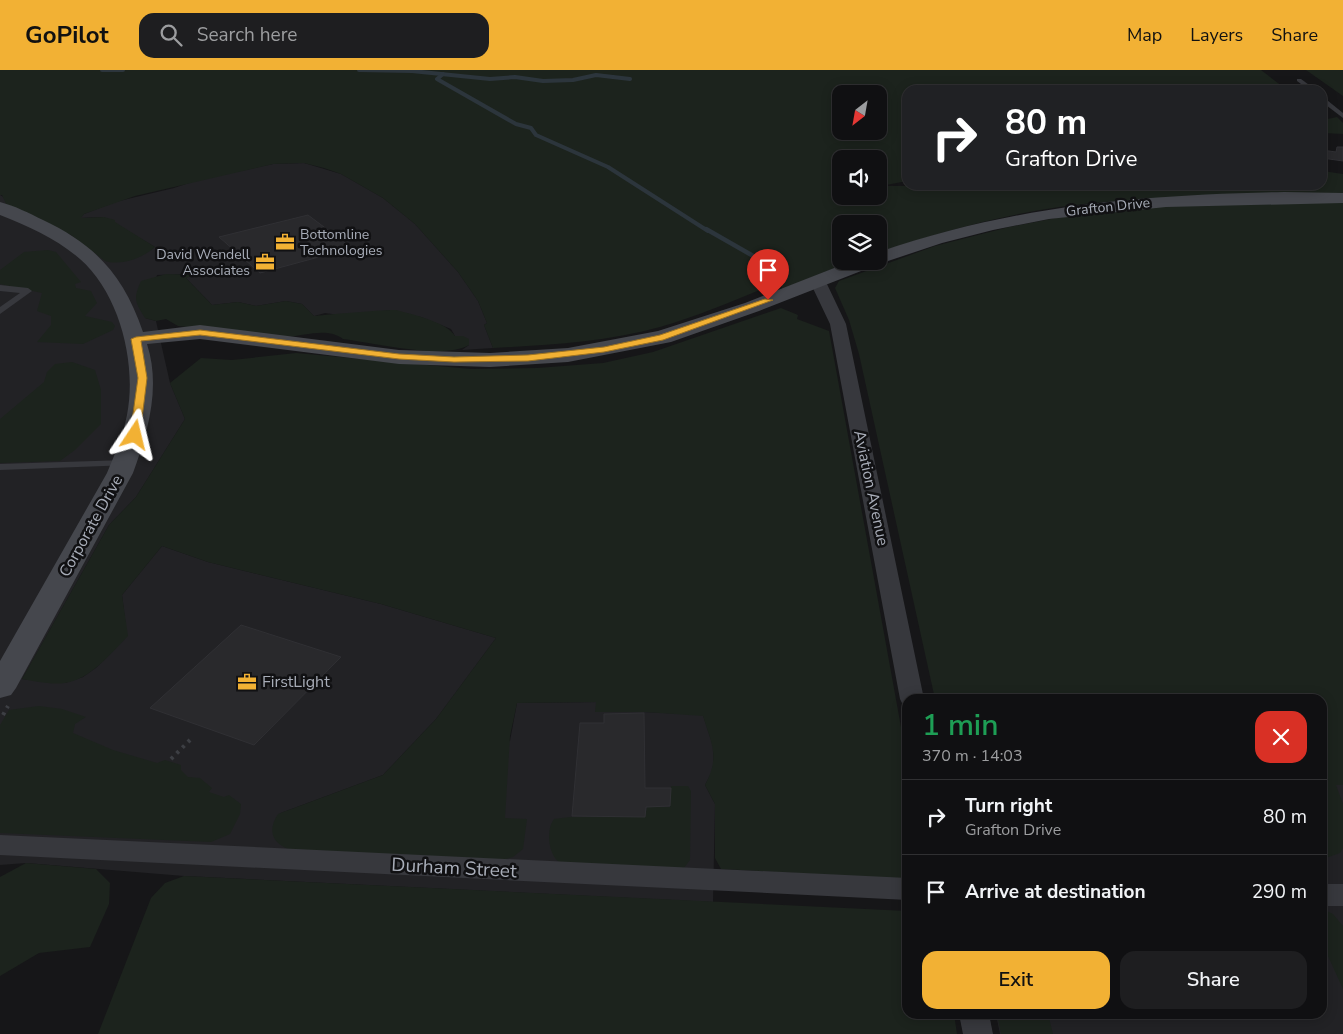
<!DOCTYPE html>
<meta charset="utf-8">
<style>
body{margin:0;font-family:"Nunito Sans",sans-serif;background:#1e1e20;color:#f1f3f6;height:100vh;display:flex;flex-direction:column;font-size:19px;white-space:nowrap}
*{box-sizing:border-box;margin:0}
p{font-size:16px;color:#9c9d9f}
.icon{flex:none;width:28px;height:28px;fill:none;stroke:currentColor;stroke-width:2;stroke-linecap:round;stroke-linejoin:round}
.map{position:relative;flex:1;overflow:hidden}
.sheet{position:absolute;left:902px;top:624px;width:425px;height:325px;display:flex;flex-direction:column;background:#101012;border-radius:15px;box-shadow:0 2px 12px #0003,0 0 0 1px #303032}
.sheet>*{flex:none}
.hud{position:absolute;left:902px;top:15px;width:425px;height:105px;border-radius:15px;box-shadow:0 2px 12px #0003,0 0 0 1px #303032;background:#202124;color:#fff;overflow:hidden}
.needle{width:32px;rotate:211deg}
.fabs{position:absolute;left:832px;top:15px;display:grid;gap:10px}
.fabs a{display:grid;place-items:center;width:55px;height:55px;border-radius:10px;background:#101012;box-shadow:0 2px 12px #0003,0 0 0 1px #303032;font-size:25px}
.pin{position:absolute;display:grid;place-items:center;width:42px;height:42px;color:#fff;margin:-51px -21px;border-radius:50% 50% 50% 0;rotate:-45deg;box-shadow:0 0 5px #0007}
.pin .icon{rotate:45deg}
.me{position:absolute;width:55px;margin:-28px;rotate:10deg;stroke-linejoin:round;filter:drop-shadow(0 0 4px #0008)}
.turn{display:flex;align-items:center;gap:18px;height:105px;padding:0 20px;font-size:22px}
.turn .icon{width:65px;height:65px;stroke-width:2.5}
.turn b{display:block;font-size:35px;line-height:42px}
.round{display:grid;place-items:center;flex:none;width:52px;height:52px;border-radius:15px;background:#1e1e20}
.summary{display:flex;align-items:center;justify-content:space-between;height:85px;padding:0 20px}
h1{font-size:30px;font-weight:600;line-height:38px;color:#1e9e55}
.action{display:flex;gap:10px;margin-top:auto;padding:10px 20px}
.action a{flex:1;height:58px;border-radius:15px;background:#f2b134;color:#111;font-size:20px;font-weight:600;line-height:58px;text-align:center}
.action a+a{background:#1e1e20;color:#f1f3f6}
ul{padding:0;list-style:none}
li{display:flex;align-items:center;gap:15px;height:75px;padding:0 20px;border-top:1px solid #303032}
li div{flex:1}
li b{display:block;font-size:19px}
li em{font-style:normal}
header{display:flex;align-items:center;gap:30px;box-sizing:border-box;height:70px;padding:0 25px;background:#f2b134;color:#111}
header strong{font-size:24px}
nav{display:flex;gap:28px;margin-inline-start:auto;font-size:18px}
.search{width:350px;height:45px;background:#1e1e20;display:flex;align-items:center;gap:12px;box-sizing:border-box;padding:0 18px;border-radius:15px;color:#9c9d9f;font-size:19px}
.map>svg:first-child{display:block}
</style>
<header>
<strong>GoPilot</strong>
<div class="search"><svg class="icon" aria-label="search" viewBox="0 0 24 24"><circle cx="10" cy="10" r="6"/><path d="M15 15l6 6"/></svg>Search here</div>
<nav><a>Map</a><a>Layers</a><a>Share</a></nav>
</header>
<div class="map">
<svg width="1343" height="964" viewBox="0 0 1343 964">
<rect width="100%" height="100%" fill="#161618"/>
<g fill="#222225">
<path d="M304,93L341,104L383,128L415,154L458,202L478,231L487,253L484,255L493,278L462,280L469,275L455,266L451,259L421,247L407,245L394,240L339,245L325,243L314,246L302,234L286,231L256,236L238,232L212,235L186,208L193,204L157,205L145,248L156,251L170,313L185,349L136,427L109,455L22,609L65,613L83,607L97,597L127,566L122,525L162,476L208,492L381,534L496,568L436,649L383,705L278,744L510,671L517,633L596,632V642H645L703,645L713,676L714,698L705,715L715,734L713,832L184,806L26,793L0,795V125L85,175L155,177L104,147L80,148L84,144L115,132L174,118L198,110L273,94Z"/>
<path d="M1343,590V964H1000L996,944H1322V629Z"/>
</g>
<g fill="#1c231d" fill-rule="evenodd">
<path d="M0,0H1261L1287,20H908L907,111L881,116L1322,115L1323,101L1343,104V125C1248,126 1153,125 1059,137C997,146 938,163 879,182V154H841V191H852L782,219V211C742,227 702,245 660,257C605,272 549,275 493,278L484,255L487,253L478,231L458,202L415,154L383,128L341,104L324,98L304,93L273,94L135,126L84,144L81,148L104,147L115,150V152L155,177C143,188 121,196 105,191L71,165L6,134L2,125H0ZM841,24H879V61H841ZM841,89H879V126H841Z"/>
<path d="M1306,0H1343V26Z"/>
<path d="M1337,47L1343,53V64L1323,63V50Z"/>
<path d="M1343,132V715H1336L1343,734V778L1340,783L1323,789L1322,629H935L859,284L849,250L835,218L839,211L935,176L1009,157L1056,148L1165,135Z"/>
<path d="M48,180L56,182L81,212L75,214L76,218L91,221L97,233L85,246L112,252L115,256L113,260L83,274L37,272L51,255V246L37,241L42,223L0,214V200L24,182Z"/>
<path d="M166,204L195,205L186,208L212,235L238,232L256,236L286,231L302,234L314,246C320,245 391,239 396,240C411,244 447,252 455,266H463L469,269V275C444,290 374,273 343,269C327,257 305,266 287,267C252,267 213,259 178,256L166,249L156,251L145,248C135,232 133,229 141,211Z"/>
<path d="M781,238L798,245L797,249L829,261L907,690V809L721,799L715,788V734L705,715C720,687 712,675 703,646L645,642H595L596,632L517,633L510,666L505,748L527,749L523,779L513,787L502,790L288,779C271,772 268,759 278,744L383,705L436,649L496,568L381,534L208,492L162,476L122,525L128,566C110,584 91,609 65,613C51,615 35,611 22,609L109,455L136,427L185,349L170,313L201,288L232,290L296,283L471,299L537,298L603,293L653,282Z"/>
<path d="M72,292L95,300L101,320V354L75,380L60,391L0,393V349L44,312L47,302L55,294Z"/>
<path d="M39,636L62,639L86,647L75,654L73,663L113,680L157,693L165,690L181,695V700L188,707L200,708L212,718L209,722L224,727L229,725L241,734L240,744L230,764L211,772L0,763V655L9,640Z"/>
<path d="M671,716H688L691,721L690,790L684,798L559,792C548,784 546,759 554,749L570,747H645L647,737H670Z"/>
<path d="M26,793L96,799L110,813L109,834L90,877L39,883L0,906V807Z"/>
<path d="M184,806L907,841L908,944H954L957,964H98L151,828L165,813Z"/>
<path d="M1323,839L1333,844L1343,856V919L1323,875Z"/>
<path d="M997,944H1048L1053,964H1001Z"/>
</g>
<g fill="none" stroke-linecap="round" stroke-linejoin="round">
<g stroke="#2c353c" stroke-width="4">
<path d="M102,0H123"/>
<path d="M359,0L412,1L490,9L515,7L543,11L573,10L596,5L630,9"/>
<path d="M443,4L437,9L516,54L531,58L536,65L608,97L708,161"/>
</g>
<path stroke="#2c353c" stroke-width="4.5" d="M706,159L769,195"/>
</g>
<g fill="#29292c" stroke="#303034">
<path d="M1337,77H1343V91L1322,88V80L1336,82Z"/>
<path d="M308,145L352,178L260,203L219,167Z"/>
<path d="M241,555L341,587L254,675L150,638Z"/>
<path d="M644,643L645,718H671L670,736L646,737L645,747L572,746L580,653H604V644Z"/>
</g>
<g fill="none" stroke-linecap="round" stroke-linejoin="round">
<g stroke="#3d3f44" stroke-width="4" stroke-dasharray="3 5" stroke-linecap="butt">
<path d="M3,645L8,636"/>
<path d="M171,689L190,670"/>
</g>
<g fill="#37383d" fill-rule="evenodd">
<path d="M1297,9H1301L1316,20H1309L1297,11Z"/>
<path d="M1322,26L1343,43V48L1322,32Z"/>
<path d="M0,215L28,218L32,221L0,244V237L20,223L0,221Z"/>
<path d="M126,390L131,393L130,395L0,400V394Z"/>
</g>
<g fill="#37383d" fill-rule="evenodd">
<path d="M818,207L826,212L846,254L924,629H908V636L903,635L900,629L830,254L810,212Z"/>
<path d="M0,765L908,808V830L0,785Z"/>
<rect x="1322" y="814" width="21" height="22"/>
<path d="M959,944H989L993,964H963Z"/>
</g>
<path fill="#45474d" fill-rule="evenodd" d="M1284,122L1343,123V133L1166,137L1049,149L993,160L942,173L879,194L759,241L671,272L568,292L490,297L399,294L200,269L147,274C161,317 148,362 133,403L16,618L11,625L0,628V591L107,403C115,384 123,365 127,345C137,294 120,224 80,189C57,169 28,156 0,145V132C15,136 29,143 43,150C96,175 124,206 143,262L200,255L399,280L490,283L568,278L658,261L745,233L852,191H879V182C1017,135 1140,125 1284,122Z"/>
</g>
<path fill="#f2b134" stroke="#9d7322" d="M765,229L773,230L663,270L604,282L528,291L454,292L399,289L200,265L141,271L147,308L140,365L135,368L130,365L138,308L131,269L136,267L200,260L399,284L454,287L528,285L604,277L660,265Z"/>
<defs>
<g id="office-bare" transform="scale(1.5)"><path d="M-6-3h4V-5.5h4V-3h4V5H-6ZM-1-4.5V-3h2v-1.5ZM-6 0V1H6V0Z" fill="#f2b134" stroke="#111113" stroke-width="2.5" paint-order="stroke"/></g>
</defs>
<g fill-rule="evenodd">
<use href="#office-bare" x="285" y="172"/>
<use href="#office-bare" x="265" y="192"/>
<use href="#office-bare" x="247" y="612"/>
</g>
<g text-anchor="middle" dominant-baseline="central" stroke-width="5" stroke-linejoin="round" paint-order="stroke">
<g font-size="14" fill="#a8adb8" stroke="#111113">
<text transform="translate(1108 137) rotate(-6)">Grafton Drive</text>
</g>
<g font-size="14" fill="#a8adb8" stroke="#111113" text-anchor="start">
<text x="300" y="164">Bottomline<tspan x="300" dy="16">Technologies</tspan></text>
<text x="250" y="184" text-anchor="end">David Wendell<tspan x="250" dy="16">Associates</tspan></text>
</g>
<g font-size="16" fill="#a8adb8" stroke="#111113">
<text transform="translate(871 418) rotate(78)">Aviation Avenue</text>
<text transform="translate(91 456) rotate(-61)">Corporate Drive</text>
</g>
<g font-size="16" fill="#a8adb8" stroke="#111113" text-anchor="start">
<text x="262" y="612">FirstLight</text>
</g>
<g font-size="19" fill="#a8adb8" stroke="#111113">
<text transform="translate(454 798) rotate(3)">Durham Street</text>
</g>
</g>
</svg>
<div class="fabs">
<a><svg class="needle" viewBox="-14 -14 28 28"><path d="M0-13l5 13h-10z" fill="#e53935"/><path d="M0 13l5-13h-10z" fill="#9c9d9f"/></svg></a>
<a><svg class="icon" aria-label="sound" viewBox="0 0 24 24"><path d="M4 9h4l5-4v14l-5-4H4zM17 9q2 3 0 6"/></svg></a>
<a><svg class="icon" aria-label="layers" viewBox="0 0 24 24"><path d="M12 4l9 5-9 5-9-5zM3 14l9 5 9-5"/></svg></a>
</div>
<div class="pin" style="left:768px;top:230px;background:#d93025"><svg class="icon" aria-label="arrive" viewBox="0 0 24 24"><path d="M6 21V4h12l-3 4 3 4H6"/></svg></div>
<svg class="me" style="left:135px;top:365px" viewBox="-20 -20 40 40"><path d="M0-17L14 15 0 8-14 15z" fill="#f2b134" stroke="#fff" stroke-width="4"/></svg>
<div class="hud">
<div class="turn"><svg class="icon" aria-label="right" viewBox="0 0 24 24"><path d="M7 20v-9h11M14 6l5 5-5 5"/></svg><div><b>80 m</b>Grafton Drive</div></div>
</div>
<section class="sheet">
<div class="summary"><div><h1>1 min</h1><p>370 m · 14:03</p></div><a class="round" style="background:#d93025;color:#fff"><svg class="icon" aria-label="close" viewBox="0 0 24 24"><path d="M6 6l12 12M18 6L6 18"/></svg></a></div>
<ul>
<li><svg class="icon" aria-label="right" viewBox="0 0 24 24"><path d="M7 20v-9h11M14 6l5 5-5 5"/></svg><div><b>Turn right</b><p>Grafton Drive</p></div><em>80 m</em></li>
<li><svg class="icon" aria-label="arrive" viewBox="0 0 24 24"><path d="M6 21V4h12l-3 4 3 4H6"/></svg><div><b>Arrive at destination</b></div><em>290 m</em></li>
</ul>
<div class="action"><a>Exit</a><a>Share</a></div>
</section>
</div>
